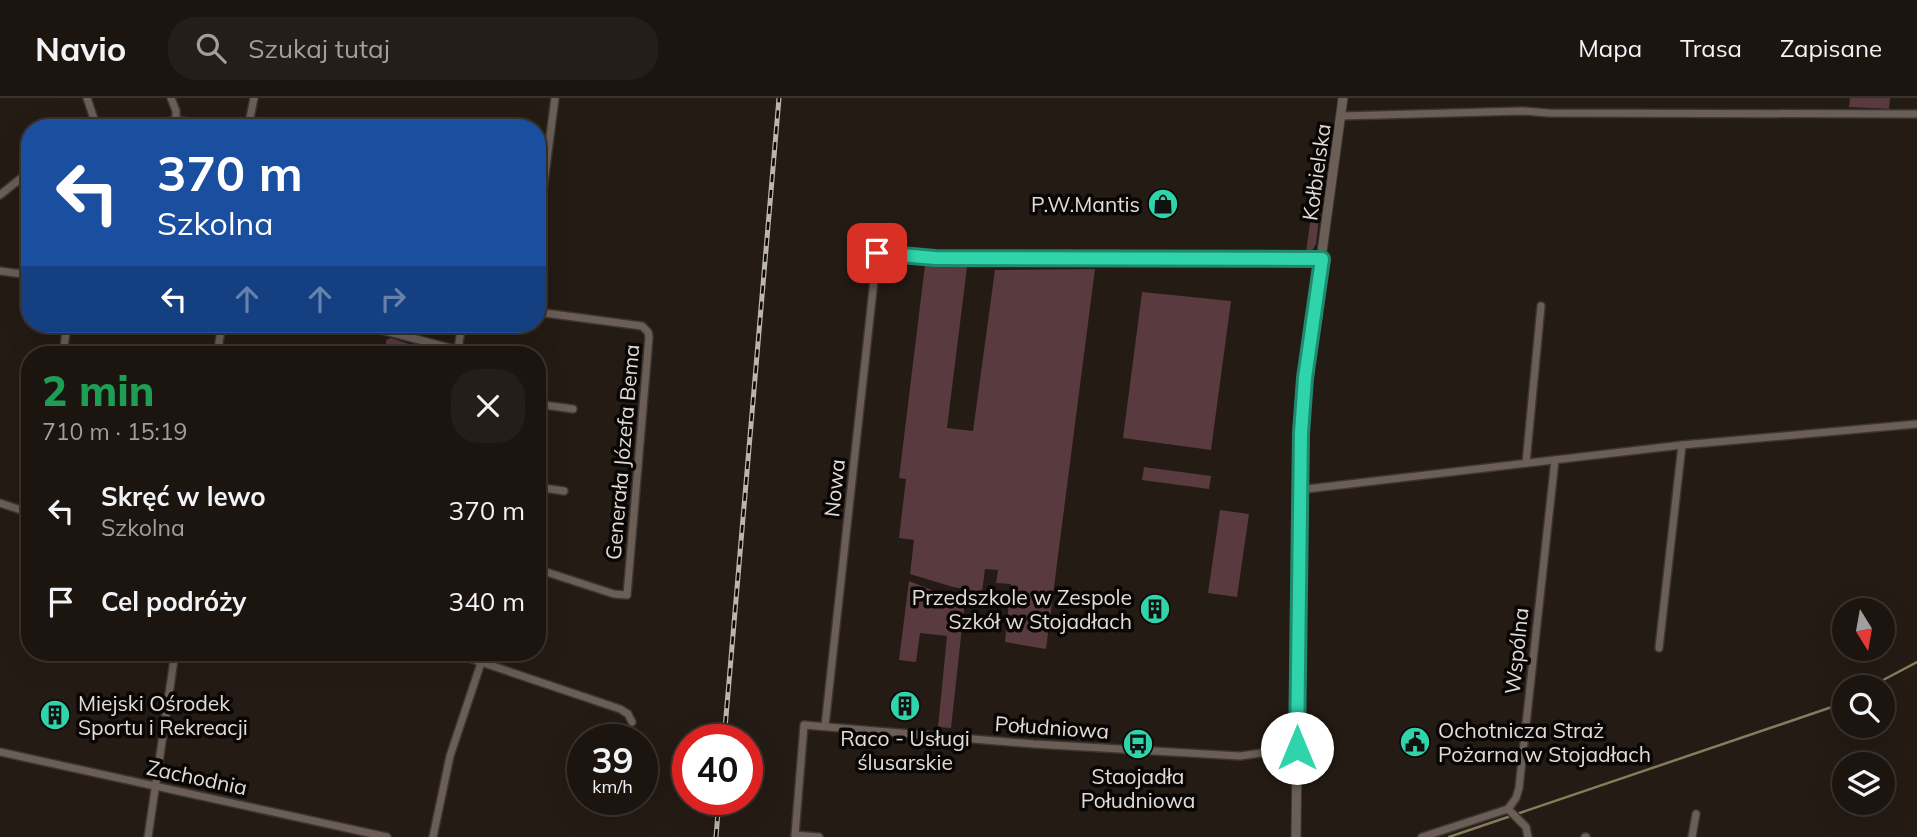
<!DOCTYPE html>
<html lang="pl">
<meta charset="utf-8">
<style>
body{margin:0;font-family:Mulish,sans-serif;background:#241d18;color:#f1f3f6;height:100vh;display:flex;flex-direction:column;font-size:26px;white-space:nowrap}
*{box-sizing:border-box;margin:0}
p{font-size:23px;color:#a09e9e}
.icon{flex:none;width:38px;height:38px;fill:none;stroke:currentColor;stroke-width:2;stroke-linecap:round;stroke-linejoin:round}
.map{position:relative;flex:1;overflow:hidden}
.details{position:absolute;left:21px;top:248px;width:525px;height:315px;display:flex;flex-direction:column;background:#1b140f;border-radius:28px;box-shadow:0 7px 28px #0002,0 0 0 2px #39332f}
.details>*{flex:none}
.banner{position:absolute;left:21px;top:21px;width:525px;height:214px;border-radius:28px;box-shadow:0 7px 28px #0002,0 0 0 2px #39332f;background:#1a4fa0;color:#fff;overflow:hidden}
.needle{width:46px;rotate:169deg}
.tools{position:absolute;left:1832px;top:500px;display:grid;gap:14px}
.tools a{display:grid;place-items:center;width:63px;height:63px;border-radius:50%;background:#1b140f;box-shadow:0 7px 28px #0002,0 0 0 2px #39332f;font-size:35px}
.speed{position:absolute;left:567px;top:626px;display:flex;gap:14px;font-size:35px;font-weight:700;text-align:center}
.speed>*{display:grid;place-content:center;width:91px;height:91px;border-radius:50%;background:#1b140f;box-shadow:0 7px 28px #0002,0 0 0 2px #39332f;line-height:1}
.speed small{font-size:18px;font-weight:400}
.speed .limit{border:10px solid #d22;background:#fff;color:#111}
.pin{position:absolute;display:grid;place-items:center;width:60px;height:60px;color:#fff;margin:-30px;border-radius:14px;box-shadow:0 4px 10px #0006}
.me{position:absolute;width:77px;margin:-38px;rotate:0deg;stroke-linejoin:round;filter:drop-shadow(0 0 5px #0008)}
.turn{display:flex;align-items:center;gap:24px;height:147px;padding:0 21px;font-size:32px}
.turn .icon{width:91px;height:91px;stroke-width:2.5}
.turn b{display:block;font-size:49px;line-height:60px}
.lanes{display:flex;align-items:center;height:66px;padding:0 21px;background:#0003;justify-content:center;gap:35px;direction:ltr}
.lanes .off{opacity:.35}
.round{display:grid;place-items:center;flex:none;width:74px;height:74px;border-radius:28px;background:#241d18}
.head{display:flex;align-items:center;justify-content:space-between;height:119px;padding:0 21px}
h1{font-size:42px;font-weight:800;line-height:52px;color:#1e9e55}
ul{padding:0;list-style:none}
li{display:flex;align-items:center;gap:21px;height:91px;padding:0 21px}
li div{flex:1}
li b{display:block;font-size:26px}
li em{font-style:normal}
header{display:flex;align-items:center;gap:42px;box-sizing:border-box;height:98px;padding:0 35px;background:#1b140f;border-bottom:2px solid #39332f}
header strong{font-size:33px}
nav{display:flex;gap:38px;margin-inline-start:auto;font-size:24px}
.search{width:490px;height:63px;background:#241d18;display:flex;align-items:center;gap:18px;box-sizing:border-box;padding:0 24px;border-radius:28px;color:#a09e9e;font-size:26px}
.map>svg:first-child{display:block}
</style>
<header>
<strong>Navio</strong>
<div class="search"><svg class="icon" aria-label="search" viewBox="0 0 24 24"><circle cx="10" cy="10" r="6"/><path d="M15 15l6 6"/></svg>Szukaj tutaj</div>
<nav><a>Mapa</a><a>Trasa</a><a>Zapisane</a></nav>
</header>
<div class="map">
<svg width="1917" height="739" viewBox="0 0 1917 739">
<rect width="100%" height="100%" fill="#241b14"/>
<g fill="#593a3e">
<path d="M1850,0H1890L1889,11L1849,9Z"/>
<path d="M1319,58L1328,61L1324,86L1314,94Z"/>
<path d="M1312,111L1319,120L1316,146L1312,153L1306,154Z"/>
<path d="M925,167L967,169L947,330L973,333L995,172L1095,171L1046,551L1005,544L1011,486L996,485L998,472L985,471L982,494L953,489L910,476L914,442L899,440L906,381L899,380Z"/>
<path d="M1142,194L1231,203L1211,352L1123,340Z"/>
<path d="M391,240L436,255L438,257H381L386,249V242Z"/>
<path d="M1144,369L1211,378L1209,391L1142,382Z"/>
<path d="M1220,412L1249,416L1237,499L1208,495Z"/>
<path d="M909,483L952,500L965,502L951,630L938,629L947,538L920,535L916,564L899,562Z"/>
</g>
<g fill="none" stroke-linecap="round" stroke-linejoin="round">
<g stroke="#837d5b" stroke-width="2.5">
<path d="M1868,590L1917,564"/>
<path d="M1449,739L1829,610L1844,602"/>
</g>
<g stroke="#3c3531" stroke-width="10">
<g id="minor">
<path d="M87,0L97,30"/>
<path d="M171,0L176,13V22"/>
<path d="M1341,18L1523,13L1549,15L1917,16"/>
<path d="M138,30L176,22L225,30"/>
<path d="M248,30L254,0"/>
<path d="M537,90L543,92L555,0"/>
<path d="M0,97L30,73"/>
<path d="M855,153L935,160L1322,161"/>
<path d="M0,173L30,177"/>
<path d="M537,214L642,228L648,234L649,239L627,497L614,496L537,471"/>
<path d="M358,226L458,252"/>
<path d="M63,257L67,226"/>
<path d="M217,257L222,226"/>
<path d="M457,257L462,226"/>
<path d="M537,306L573,311"/>
<path d="M1526,365L1541,208"/>
<path d="M537,389L564,393"/>
<path d="M1298,392L1682,347L1917,326"/>
<path d="M0,405L30,415"/>
<path d="M25,413L30,399"/>
<path d="M1659,550L1682,347"/>
<path d="M454,555L620,611L628,616L632,624"/>
<path d="M825,628L877,155"/>
<path d="M0,654L387,739"/>
<path d="M1508,711L1516,700L1519,690L1555,362"/>
<path d="M1508,711L1526,729L1528,739"/>
<path d="M148,739L175,555"/>
<path d="M433,739L450,658L480,568L479,555"/>
<path d="M819,739L795,737L804,627L1034,646L1240,658L1297,650"/>
<path d="M1422,739L1508,711"/>
<path d="M1585,739H1586"/>
<path d="M1692,739L1696,716"/>
</g>
</g>
<g stroke="#3c3531" stroke-width="11">
<path id="tertiary" d="M1296,739L1301,335L1309,249L1343,0"/>
</g>
<use href="#minor" stroke="#6a5e57" stroke-width="7"/>
<use href="#tertiary" stroke="#6a5e57" stroke-width="9"/>
<g stroke="#bbb5af" stroke-width="5">
<g id="rail">
<path d="M724,642L779,0"/>
<path d="M716,739L719,702"/>
</g>
</g>
<use href="#rail" stroke="#0a0605" stroke-width="2.5" stroke-dasharray="8" stroke-linecap="butt"/>
</g>
<g fill="none" stroke-linecap="round" stroke-linejoin="round">
<g stroke="#1f8a6e" stroke-width="18">
<path id="route" d="M877,155L935,160L1322,161L1305,280L1301,335L1297,650"/>
</g>
<use href="#route" stroke="#2fd4aa" stroke-width="12"/>
</g>
<defs>
<g id="shop-disc" transform="scale(1.575)"><circle r="9.5" fill="#2fd4aa" stroke="#0a0605"/><path d="M-5-2.5h2.3a2.7 3.5 0 0 1 5.4 0H5L5.5 6h-11ZM-1.5-2.5h3a1.5 2.3 0 0 0-3 0Z" fill="#111"/></g>
<g id="building-disc" transform="scale(1.575)"><circle r="9.5" fill="#2fd4aa" stroke="#0a0605"/><path d="M-4-6H4V6H1V3H-1V6H-4ZM-2.5-4.3h1.7v1.8h-1.7ZM.8-4.3h1.7v1.8H.8ZM-2.5-1h1.7V.8h-1.7ZM.8-1h1.7V.8H.8Z" fill="#111"/></g>
<g id="civic-disc" transform="scale(1.575)"><circle r="9.5" fill="#2fd4aa" stroke="#0a0605"/><path d="M-.6-6.5H3V-4.5H.6V-3L4-1V1h2V6H-6V1h2V-1L-.6-3ZM-1.2 2.5V6h2.4V2.5Z" fill="#111"/></g>
<g id="bus-disc" transform="scale(1.575)"><circle r="9.5" fill="#2fd4aa" stroke="#0a0605"/><path d="M-5-6H5V4H4V6H2V4H-2V6H-4V4H-5ZM-3.5-4V0h7V-4ZM-3.5 1.2v1.5H-2V1.2ZM2 1.2v1.5H3.5V1.2Z" fill="#111"/></g>
</defs>
<g fill-rule="evenodd">
<use href="#shop-disc" x="1163" y="106"/>
<use href="#building-disc" x="1155" y="511"/>
<use href="#building-disc" x="905" y="608"/>
<use href="#building-disc" x="55" y="617"/>
<use href="#civic-disc" x="1415" y="644"/>
<use href="#bus-disc" x="1138" y="646"/>
</g>
<g text-anchor="middle" dominant-baseline="central" stroke-width="7" stroke-linejoin="round" paint-order="stroke">
<g font-size="21" fill="#e2dcd7" stroke="#0a0605">
<text transform="translate(1316 74) rotate(-82)">Kołbielska</text>
<text transform="translate(622 354) rotate(-85)">Generała Józefa Bema</text>
<text transform="translate(834 390) rotate(-84)">Nowa</text>
<text transform="translate(1516 553) rotate(-84)">Wspólna</text>
<text transform="translate(1052 629) rotate(4)">Południowa</text>
<text transform="translate(197 679) rotate(12)">Zachodnia</text>
</g>
<g font-size="21" fill="#e2dcd7" stroke="#0a0605" text-anchor="end">
<text x="1140" y="106">P.W.Mantis</text>
<text x="1132" y="499">Przedszkole w Zespole<tspan x="1132" dy="24">Szkół w Stojadłach</tspan></text>
<text x="78" y="605" text-anchor="start">Miejski Ośrodek<tspan x="78" dy="24">Sportu i Rekreacji</tspan></text>
<text x="1438" y="632" text-anchor="start">Ochotnicza Straż<tspan x="1438" dy="24">Pożarna w Stojadłach</tspan></text>
<text x="905" y="640" text-anchor="middle">Raco - Usługi<tspan x="905" dy="24">ślusarskie</tspan></text>
<text x="1138" y="678" text-anchor="middle">Staojadła<tspan x="1138" dy="24">Południowa</tspan></text>
</g>
</g>
</svg>
<div class="tools">
<a><svg class="needle" viewBox="-14 -14 28 28"><path d="M0-13l5 13h-10z" fill="#e53935"/><path d="M0 13l5-13h-10z" fill="#a09e9e"/></svg></a>
<a><svg class="icon" aria-label="search" viewBox="0 0 24 24"><circle cx="10" cy="10" r="6"/><path d="M15 15l6 6"/></svg></a>
<a><svg class="icon" aria-label="layers" viewBox="0 0 24 24"><path d="M12 4l9 5-9 5-9-5zM3 14l9 5 9-5"/></svg></a>
</div>
<div class="speed"><div>39<small>km/h</small></div><div class="limit">40</div></div>
<div class="pin" style="left:877px;top:155px;background:#d93025"><svg class="icon" aria-label="arrive" viewBox="0 0 24 24"><path d="M6 21V4h12l-3 4 3 4H6"/></svg></div>
<svg class="me" style="left:1297px;top:650px" viewBox="-20 -20 40 40"><circle r="19" fill="#fff"/><path d="M0-13L10 11 0 6-10 11z" fill="#2fd4aa"/></svg>
<div class="banner">
<div class="turn"><svg class="icon" aria-label="left" viewBox="0 0 24 24"><path d="M17 20v-9H6M10 6l-5 5 5 5"/></svg><div><b>370 m</b>Szkolna</div></div>
<div class="lanes"><svg class="icon" aria-label="left" viewBox="0 0 24 24"><path d="M17 20v-9H6M10 6l-5 5 5 5"/></svg><svg class="icon off" aria-label="ahead" viewBox="0 0 24 24"><path d="M12 20V5M6 11l6-6 6 6"/></svg><svg class="icon off" aria-label="ahead" viewBox="0 0 24 24"><path d="M12 20V5M6 11l6-6 6 6"/></svg><svg class="icon off" aria-label="right" viewBox="0 0 24 24"><path d="M7 20v-9h11M14 6l5 5-5 5"/></svg></div>
</div>
<section class="details">
<div class="head"><div><h1>2 min</h1><p>710 m · 15:19</p></div><a class="round"><svg class="icon" aria-label="close" viewBox="0 0 24 24"><path d="M6 6l12 12M18 6L6 18"/></svg></a></div>
<ul>
<li><svg class="icon" aria-label="left" viewBox="0 0 24 24"><path d="M17 20v-9H6M10 6l-5 5 5 5"/></svg><div><b>Skręć w lewo</b><p>Szkolna</p></div><em>370 m</em></li>
<li><svg class="icon" aria-label="arrive" viewBox="0 0 24 24"><path d="M6 21V4h12l-3 4 3 4H6"/></svg><div><b>Cel podróży</b></div><em>340 m</em></li>
</ul>
</section>
</div>
